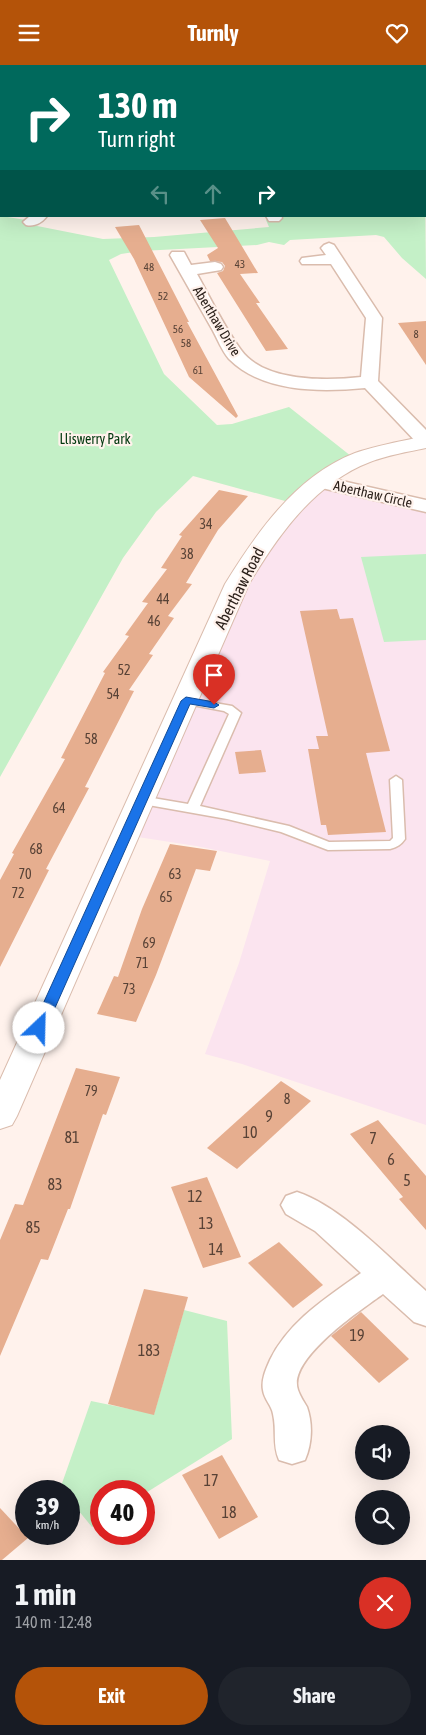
<!DOCTYPE html>
<meta charset="utf-8">
<style>
body{margin:0;font-family:"Asap Condensed",sans-serif;background:#20242c;color:#f1f3f6;height:100vh;display:flex;flex-direction:column;font-size:19px;white-space:nowrap}
*{box-sizing:border-box;margin:0}
p{font-size:16px;color:#9ea1a6}
.icon{flex:none;width:28px;height:28px;fill:none;stroke:currentColor;stroke-width:2;stroke-linecap:round;stroke-linejoin:round}
.map{position:relative;height:1495px;overflow:hidden}
.panel{display:flex;flex-direction:column;background:#171b24;flex:1}
.panel>*{flex:none}
.hud{position:absolute;left:0px;top:0px;width:426px;height:152px;box-shadow:0 5px 20px #0002;background:#00695c;color:#fff;overflow:hidden}
.fabs{position:absolute;left:355px;top:1360px;display:grid;gap:10px}
.fabs a{display:grid;place-items:center;width:55px;height:55px;border-radius:50%;background:#171b24;box-shadow:0 5px 20px #0002;font-size:25px}
.speed{position:absolute;left:15px;top:1415px;display:flex;gap:10px;font-size:25px;font-weight:700;text-align:center}
.speed>*{display:grid;place-content:center;width:65px;height:65px;border-radius:50%;background:#171b24;box-shadow:0 5px 20px #0002;line-height:1}
.speed small{font-size:12px;font-weight:400}
.speed .limit{border:8px solid #d22;background:#fff;color:#111}
.pin{position:absolute;display:grid;place-items:center;width:42px;height:42px;color:#fff;margin:-51px -21px;border-radius:50% 50% 50% 0;rotate:-45deg;box-shadow:0 0 5px #0007}
.pin .icon{rotate:45deg}
.me{position:absolute;width:55px;margin:-28px;rotate:24deg;stroke-linejoin:round;filter:drop-shadow(0 0 4px #0008)}
.turn{display:flex;align-items:center;gap:18px;height:105px;padding:0 15px;font-size:22px}
.turn .icon{width:65px;height:65px;stroke-width:2.5}
.turn b{display:block;font-size:35px;line-height:42px}
.lanes{display:flex;align-items:center;height:48px;padding:0 15px;background:#0003;justify-content:center;gap:25px;direction:ltr}
.lanes .off{opacity:.35}
.round{display:grid;place-items:center;flex:none;width:52px;height:52px;border-radius:26px;background:#20242c}
.head{display:flex;align-items:center;justify-content:space-between;height:85px;padding:0 15px}
h1{font-size:30px;font-weight:700;line-height:38px}
.action{display:flex;gap:10px;margin-top:auto;padding:10px 15px}
.action a{flex:1;height:58px;border-radius:30px;background:#b45309;color:#fff;font-size:20px;font-weight:700;line-height:58px;text-align:center}
.action a+a{background:#20242c;color:#f1f3f6}
header{display:flex;justify-content:space-between;align-items:center;height:65px;padding:0 15px;background:#b45309;color:#fff;font-size:22px;font-weight:700}
.map>svg:first-child{display:block}
</style>
<header><svg class="icon" aria-label="menu" viewBox="0 0 24 24"><path d="M4 6h16M4 12h16M4 18h16"/></svg>Turnly<svg class="icon" aria-label="heart" viewBox="0 0 24 24"><path d="M12 20l-8-8c-3-5 5-10 8-4 3-6 11-1 8 4z"/></svg></header>
<div class="map">
<svg width="426" height="1495" viewBox="0 0 426 1495">
<rect width="100%" height="100%" fill="#fff2ec"/>
<path fill="#fbe4ef" d="M320,417L426,441V1060L242,999L205,989L239,898L270,796L196,781L125,770L237,519Z"/>
<g fill="#c4f0c7">
<path d="M425,113L426,214L402,193L384,172L376,170L290,175L284,180L269,177L257,180L141,186L121,189L109,195L164,309L217,360L232,359L289,342L356,395L296,439L193,411L156,447L123,493L0,712V149L1,151L26,155L27,159L103,174L154,172L269,162L266,155L274,153L273,151H425Z"/>
<path d="M426,489V575L384,577L361,492Z"/>
<path d="M184,1245L227,1256L232,1374L144,1429V1426H101V1456L92,1462L69,1434V1426H62L60,1424L91,1336L154,1349Z"/>
</g>
<g fill="#e6ae8f">
<path d="M225,153L258,208L240,209L260,238H256L288,284L266,286L217,208L223,206L225,201L222,197L210,196L207,190L218,183L200,155Z"/>
<path d="M139,160L189,257H187L238,351L236,353L189,312L134,194L115,162Z"/>
<path d="M426,256V300L398,258Z"/>
<path d="M219,425L248,431L218,465L186,518L192,519L168,551L174,553L149,589L153,590L129,625L134,626L85,722L89,723L46,804L49,805L0,902V815L14,789L12,788L65,694L61,693L105,608L103,607L129,571L125,570L148,538L142,537L167,504L161,503L182,471L179,470Z"/>
<path d="M337,544L340,554L353,553L390,686L366,688L386,767L328,770L326,760H321L308,684H319L316,671H328L300,546Z"/>
<path d="M261,685L266,707L239,709L235,687Z"/>
<path d="M170,779L217,786L210,806L196,804L156,910L136,957L97,949L114,911L118,912L142,844Z"/>
<path d="M76,1003L120,1012L106,1050L103,1049L70,1144H68L48,1195L41,1194L0,1291V1175L15,1139L23,1140Z"/>
<path d="M281,1016L311,1036L237,1104L207,1083Z"/>
<path d="M378,1055L426,1111V1165L399,1134L403,1132L350,1069Z"/>
<path d="M207,1112L241,1192L203,1203L171,1122Z"/>
<path d="M279,1177L323,1220L293,1243L248,1198Z"/>
<path d="M144,1224L188,1232L154,1350L108,1339Z"/>
<path d="M361,1247L409,1294L379,1318L331,1271Z"/>
<path d="M222,1390L258,1452L219,1474L182,1410Z"/>
<path d="M0,1443L28,1473L2,1495H0Z"/>
</g>
<g fill="none" stroke-linecap="round" stroke-linejoin="round">
<g stroke="#dabcad" stroke-width="3">
<path id="service" d="M186,633L232,641L241,648L200,741L289,761L329,777L390,776L393,773L390,715L396,711L402,715L405,774C401,780 397,782 390,784L328,785L281,767L227,754L137,738L135,735L137,732L141,731L188,739L229,649L224,646L182,638L180,636Z"/>
</g>
<g stroke="#dabcad" stroke-width="3">
<g id="minor">
<path d="M316,0H332V1H317Z"/>
<rect x="425" y="60" width="1" height="9"/>
<rect x="0" y="68" width="1" height="8"/>
<rect x="0" y="122" width="1" height="8"/>
<path d="M30,151H47C42,158 34,162 26,160L23,157Z"/>
<path d="M266,151H281L282,153L279,156H269Z"/>
<path d="M329,178L334,180L382,253L378,316L426,365V382L419,380L365,323C321,327 263,328 229,294C222,286 217,273 212,264C198,239 184,215 170,190L172,187H184L191,200L215,197L221,199L223,202L221,205L197,209C211,234 224,262 241,285C264,317 326,316 361,312L366,253L331,199H302L300,196L302,193L326,190L321,183L324,180Z"/>
<path d="M320,411L426,435V447L313,421L310,417L313,413Z"/>
<path d="M297,1127C342,1142 390,1194 426,1226V1261L414,1257L383,1229C361,1245 287,1294 298,1325C300,1331 304,1337 307,1342C313,1359 312,1379 305,1395L292,1399L279,1395C272,1379 277,1366 273,1349C272,1341 264,1334 263,1325C261,1315 266,1304 270,1295C289,1256 326,1233 361,1208L315,1166L286,1149L281,1140L286,1131Z"/>
</g>
</g>
<g stroke="#dabcad" stroke-width="2">
<path id="tertiary" d="M426,371V383C407,387 388,390 370,397C315,418 278,470 249,519L17,1051L12,1060L0,1064V1015L225,519C257,467 296,411 355,388C378,380 402,376 426,371Z"/>
</g>
<use href="#service" fill="#fff" fill-rule="evenodd"/>
<use href="#minor" fill="#fff" fill-rule="evenodd"/>
<use href="#tertiary" fill="#fff" fill-rule="evenodd"/>
<g stroke="#473c36" stroke-width="3">
<g id="rail">
<path d="M13,1L15,0"/>
<path d="M39,1L41,0"/>
</g>
</g>
<use href="#rail" stroke="#fff2ec" stroke-width="2" stroke-dasharray="6" stroke-linecap="butt"/>
</g>
<path fill="#1a73e8" stroke="#114b97" d="M186,632L214,637L219,640L214,643L190,639L46,963L44,967H34L32,963L181,636Z"/>
<g text-anchor="middle" dominant-baseline="central" stroke-width="4.5" stroke-linejoin="round" paint-order="stroke">
<g font-size="11" fill="#584236">
<text x="240" y="199">43</text>
<text x="149" y="202">48</text>
<text x="163" y="231">52</text>
<text x="178" y="264">56</text>
<text x="416" y="269">8</text>
<text x="186" y="278">58</text>
<text x="198" y="305">61</text>
</g>
<g font-size="14" fill="#291e18" stroke="#fff2ec">
<text transform="translate(217 256) rotate(59)">Aberthaw Drive</text>
<text transform="translate(373 429) rotate(13)">Aberthaw Circle</text>
</g>
<g font-size="14" fill="#02380f" stroke="#fff2ec">
<text x="95" y="374">Lliswerry Park</text>
</g>
<g font-size="14" fill="#584236">
<text x="206" y="459">34</text>
<text x="187" y="489">38</text>
<text x="163" y="534">44</text>
<text x="154" y="556">46</text>
<text x="124" y="605">52</text>
<text x="113" y="629">54</text>
<text x="91" y="674">58</text>
<text x="59" y="743">64</text>
<text x="36" y="784">68</text>
<text x="25" y="809">70</text>
<text x="175" y="809">63</text>
<text x="18" y="828">72</text>
<text x="166" y="832">65</text>
<text x="149" y="878">69</text>
<text x="142" y="898">71</text>
<text x="129" y="924">73</text>
<text x="91" y="1026">79</text>
<text x="287" y="1034">8</text>
</g>
<g font-size="16" fill="#291e18" stroke="#fff2ec">
<text transform="translate(239 523) rotate(-63)">Aberthaw Road</text>
</g>
<g font-size="16" fill="#584236">
<text x="269" y="1051">9</text>
<text x="250" y="1067">10</text>
<text x="72" y="1072">81</text>
<text x="373" y="1073">7</text>
<text x="391" y="1094">6</text>
<text x="407" y="1115">5</text>
<text x="55" y="1119">83</text>
<text x="195" y="1131">12</text>
<text x="206" y="1158">13</text>
<text x="33" y="1162">85</text>
<text x="216" y="1184">14</text>
<text x="357" y="1270">19</text>
<text x="149" y="1285">183</text>
<text x="211" y="1415">17</text>
<text x="229" y="1447">18</text>
</g>
</g>
</svg>
<div class="fabs">
<a><svg class="icon" aria-label="sound" viewBox="0 0 24 24"><path d="M4 9h4l5-4v14l-5-4H4zM17 9q2 3 0 6"/></svg></a>
<a><svg class="icon" aria-label="search" viewBox="0 0 24 24"><circle cx="10" cy="10" r="6"/><path d="M15 15l6 6"/></svg></a>
</div>
<div class="speed"><div>39<small>km/h</small></div><div class="limit">40</div></div>
<div class="pin" style="left:214px;top:640px;background:#d93025"><svg class="icon" aria-label="arrive" viewBox="0 0 24 24"><path d="M6 21V4h12l-3 4 3 4H6"/></svg></div>
<svg class="me" style="left:39px;top:963px" viewBox="-20 -20 40 40"><circle r="19" fill="#fff"/><path d="M0-13L10 11 0 6-10 11z" fill="#1a73e8"/></svg>
<div class="hud">
<div class="turn"><svg class="icon" aria-label="right" viewBox="0 0 24 24"><path d="M7 20v-9h11M14 6l5 5-5 5"/></svg><div><b>130 m</b>Turn right</div></div>
<div class="lanes"><svg class="icon off" aria-label="left" viewBox="0 0 24 24"><path d="M17 20v-9H6M10 6l-5 5 5 5"/></svg><svg class="icon off" aria-label="ahead" viewBox="0 0 24 24"><path d="M12 20V5M6 11l6-6 6 6"/></svg><svg class="icon" aria-label="right" viewBox="0 0 24 24"><path d="M7 20v-9h11M14 6l5 5-5 5"/></svg></div>
</div>
</div>
<section class="panel">
<div class="head"><div><h1>1 min</h1><p>140 m · 12:48</p></div><a class="round" style="background:#d93025;color:#fff"><svg class="icon" aria-label="close" viewBox="0 0 24 24"><path d="M6 6l12 12M18 6L6 18"/></svg></a></div>
<div class="action"><a>Exit</a><a>Share</a></div>
</section>
